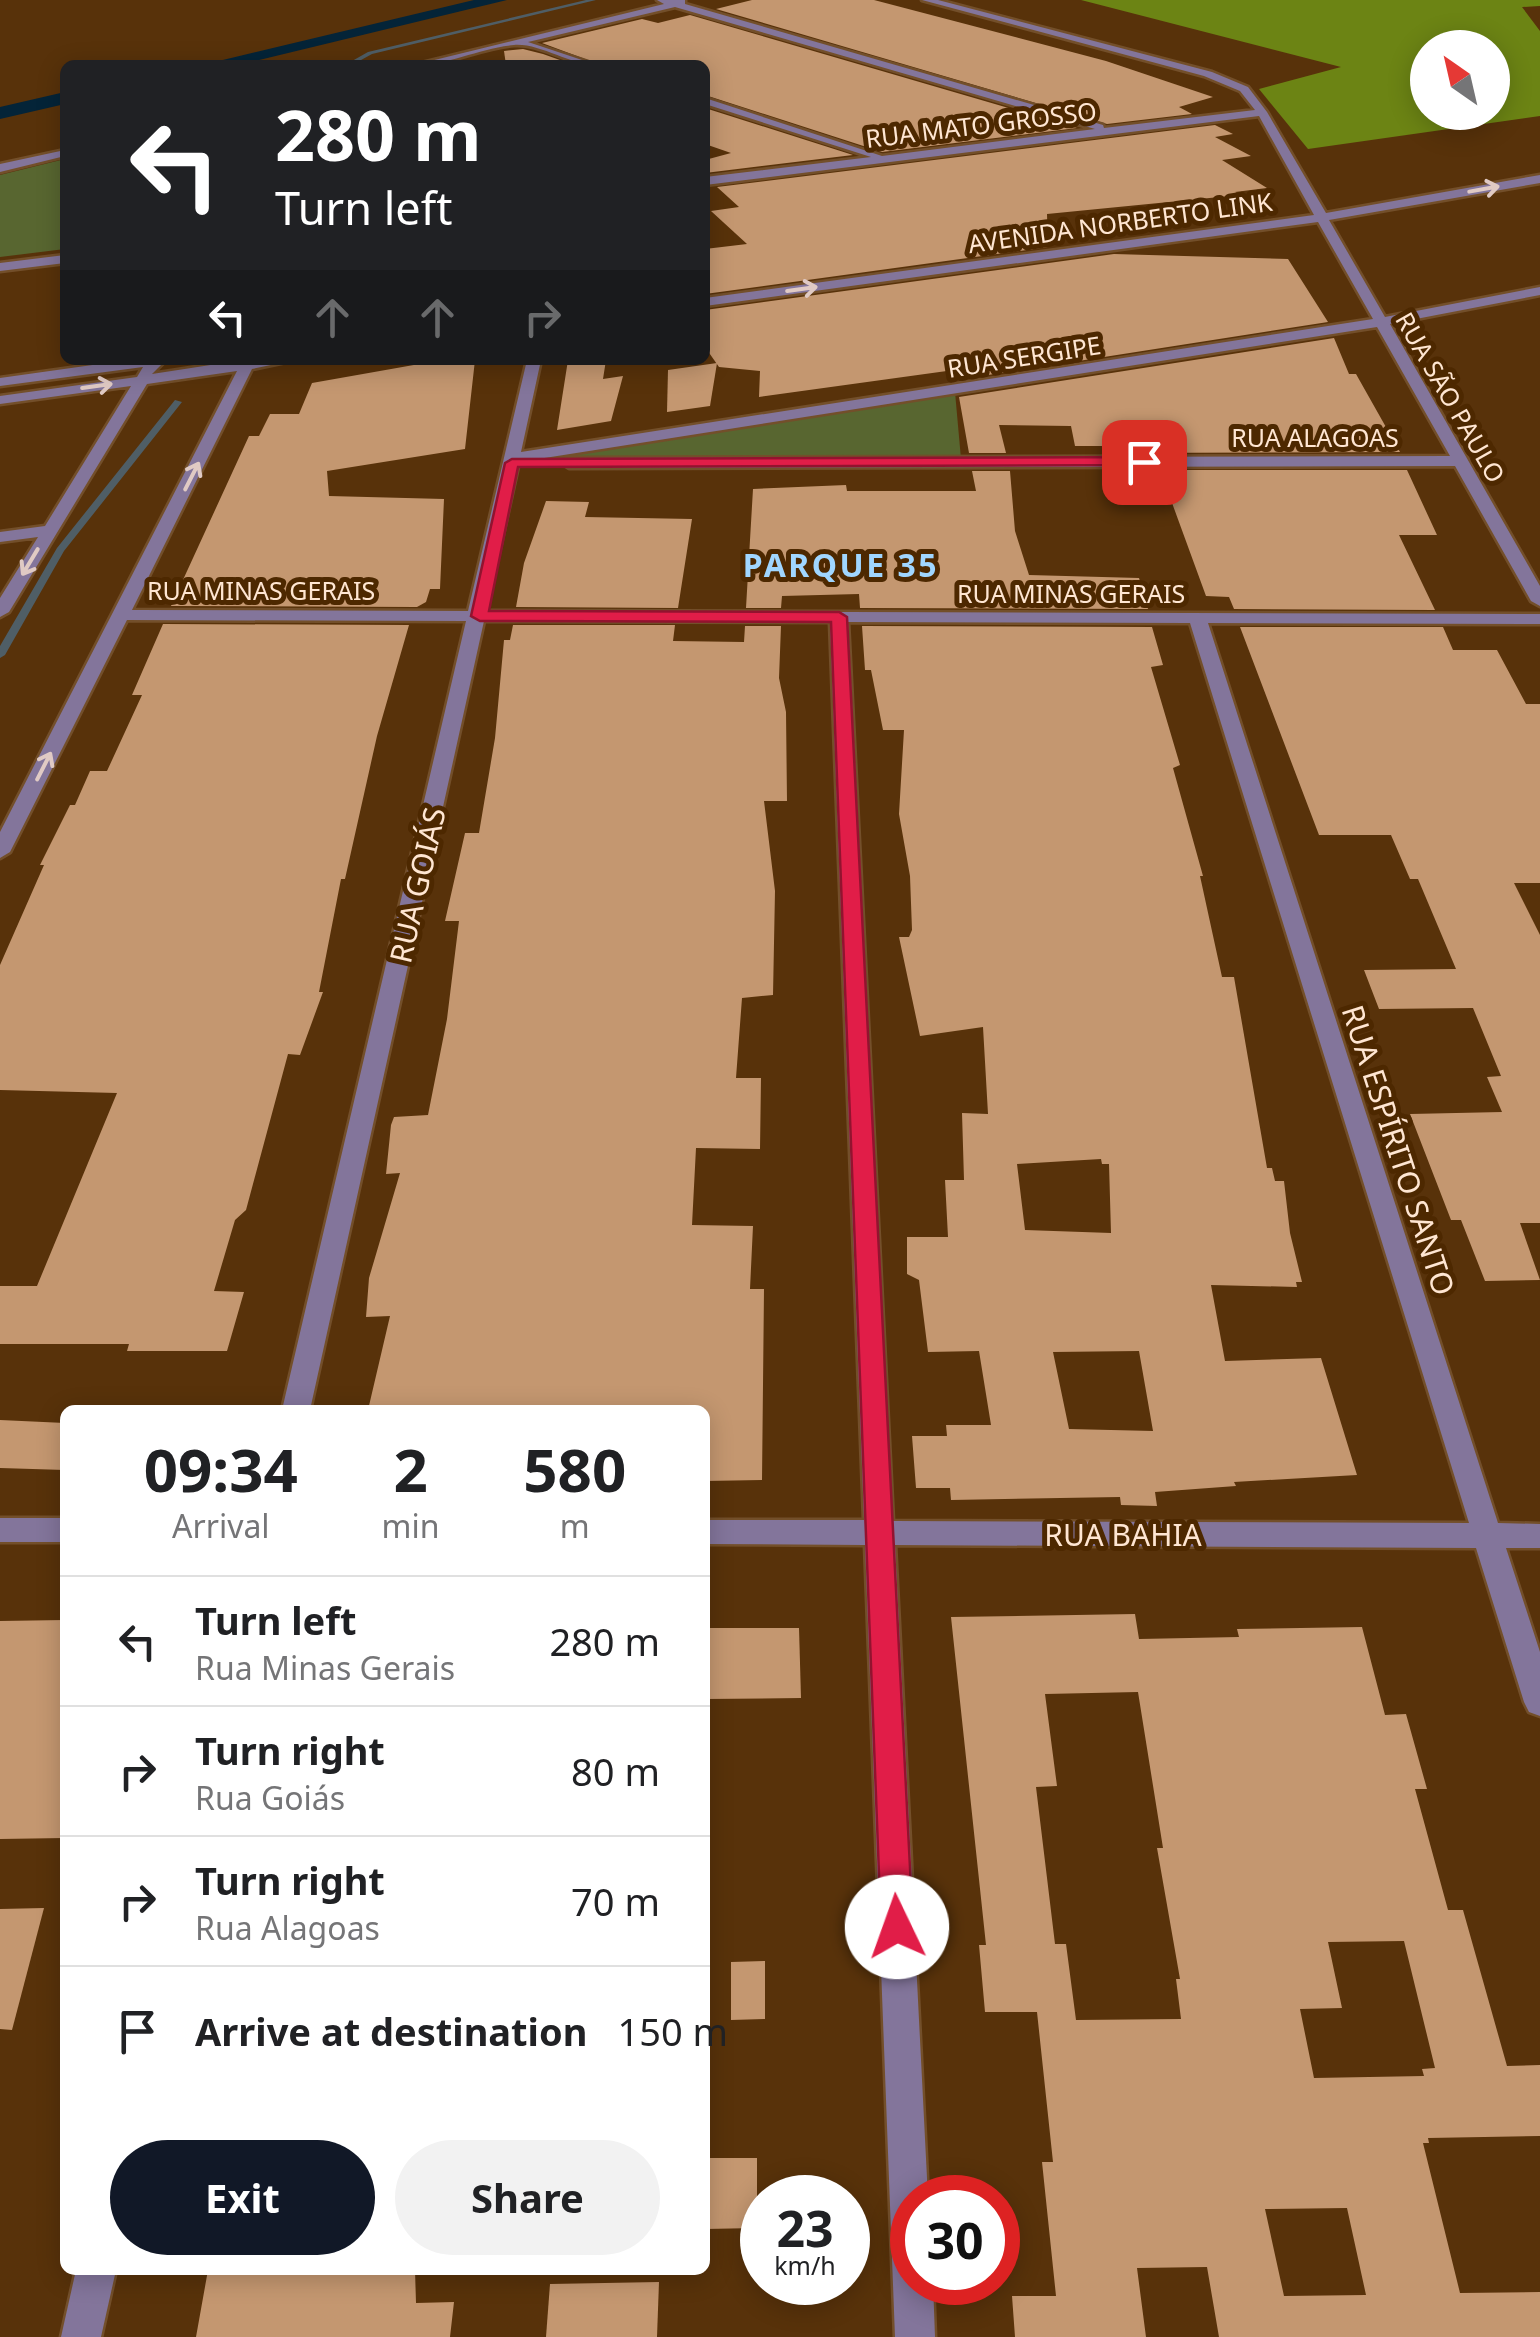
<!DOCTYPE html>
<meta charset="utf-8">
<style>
body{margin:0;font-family:"Noto Sans",sans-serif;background:#f2f2f2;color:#202124;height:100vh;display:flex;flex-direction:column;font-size:38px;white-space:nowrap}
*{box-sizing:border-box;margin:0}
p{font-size:32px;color:#757577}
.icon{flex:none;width:55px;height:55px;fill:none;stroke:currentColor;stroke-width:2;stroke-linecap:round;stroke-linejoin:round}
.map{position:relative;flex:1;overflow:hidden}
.side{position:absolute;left:60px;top:1405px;width:650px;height:870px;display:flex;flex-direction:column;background:#fff;border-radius:15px;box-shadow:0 5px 25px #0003}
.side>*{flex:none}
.hud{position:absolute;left:60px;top:60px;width:650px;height:305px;border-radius:15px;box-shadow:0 5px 25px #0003;background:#202124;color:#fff;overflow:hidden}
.needle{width:65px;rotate:326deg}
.fabs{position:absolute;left:1410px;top:30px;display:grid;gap:20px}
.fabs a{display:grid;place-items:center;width:100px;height:100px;border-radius:50%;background:#fff;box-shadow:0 5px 25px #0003;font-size:50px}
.speed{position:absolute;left:740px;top:2175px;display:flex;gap:20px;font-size:50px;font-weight:700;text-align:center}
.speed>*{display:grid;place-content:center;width:130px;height:130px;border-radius:50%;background:#fff;box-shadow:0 5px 25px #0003;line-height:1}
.speed small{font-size:25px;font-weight:400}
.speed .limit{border:15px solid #d22;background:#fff;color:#111}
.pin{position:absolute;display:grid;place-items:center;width:85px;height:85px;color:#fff;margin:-42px;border-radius:20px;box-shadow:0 5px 15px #0006}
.me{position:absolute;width:110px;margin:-55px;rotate:357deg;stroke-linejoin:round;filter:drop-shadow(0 0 8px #0008)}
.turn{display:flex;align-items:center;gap:35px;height:210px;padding:0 50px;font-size:45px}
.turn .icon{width:130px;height:130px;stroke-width:2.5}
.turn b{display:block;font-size:70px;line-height:85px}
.lanes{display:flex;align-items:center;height:95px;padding:0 50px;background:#0003;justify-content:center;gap:50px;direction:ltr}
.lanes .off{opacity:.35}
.eta{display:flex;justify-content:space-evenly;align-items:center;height:170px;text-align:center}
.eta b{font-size:60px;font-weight:700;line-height:70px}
.button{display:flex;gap:20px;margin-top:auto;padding:20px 50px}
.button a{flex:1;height:115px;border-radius:60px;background:#111827;color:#fff;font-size:40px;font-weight:700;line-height:115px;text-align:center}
.button a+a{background:#f2f2f2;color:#202124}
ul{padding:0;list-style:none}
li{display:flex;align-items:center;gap:30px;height:130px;padding:0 50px;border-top:2px solid #e0e0e0}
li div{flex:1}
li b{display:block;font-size:38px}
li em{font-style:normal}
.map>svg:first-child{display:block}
</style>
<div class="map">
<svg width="1540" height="2337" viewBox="0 0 1540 2337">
<rect width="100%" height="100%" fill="#58320a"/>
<g fill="#586630">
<path d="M65,159V249L0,257V175Z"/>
<path d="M955,392L961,459L539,461Z"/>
</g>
<path fill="#6c8414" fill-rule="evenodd" d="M1081,0H1540V6L1522,7L1540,31V116L1308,149L1259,89L1341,67ZM1428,48H1492V112H1428Z"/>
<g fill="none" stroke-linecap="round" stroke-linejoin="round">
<g fill="#4f5e66" fill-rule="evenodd">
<path d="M586,0H596L372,54L352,65H345L368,52Z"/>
<path d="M175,400L182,402L64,551L5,655L0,658V646L57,548Z"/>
</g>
<g fill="#042438" fill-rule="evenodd">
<path d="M474,0H507L238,65H202Z"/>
<path d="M65,92V104L0,119V107Z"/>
</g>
</g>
<g fill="#c49770" fill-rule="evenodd">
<path d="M752,0H874L1106,61L1213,97L1179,107L1192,114L1107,124L716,9Z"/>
<path d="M690,15L1077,128L882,152L705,95V65H601L542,43L642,19L658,23Z"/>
<path d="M523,49L543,54L574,65H506L504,51Z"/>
<path d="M705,108L853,155L705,173V160L731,153L705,144Z"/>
<path d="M1215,125L1233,134L1215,137L1251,156L1222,160L1267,188L1235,192L1240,195L1047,214L1048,247L705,294V249L747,244L711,211L739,207L717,187Z"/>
<path d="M1114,254L1288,259L1328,322L956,380L954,370L759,397L760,371L719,367L705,347V310Z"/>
<path d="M1334,338L1349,374H1356L1400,452L1104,453L1102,446H1075L1071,426L999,425L1006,453H969L959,397Z"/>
<path d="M442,360H475L465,449L327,471L329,496L444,499L440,589H430L426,602L417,607L171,606L249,436H259L270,414H299L312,383Z"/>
<path d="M568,360H606L603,379L623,376L611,421L557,430Z"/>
<path d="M717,363L710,406L667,412L668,370Z"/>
<path d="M1160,470H1407L1437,535H1399L1435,610L1234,609L1229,597L1206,596Z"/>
<path d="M972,471H1010L1015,531L1029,575L1139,578L1148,609L860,608L859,594L782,596L781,608H746L753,489L846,485L847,491H976Z"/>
<path d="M546,501L589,502L585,517L692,519L678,608L516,607L524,563Z"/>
<path d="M163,624L409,625L377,736L345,879H341L319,992H323L300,1055L288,1054L246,1210L235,1220L214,1291L244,1292L227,1351H127L129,1344H0V1286H37L117,1093L0,1090V965L44,865H40L70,805H75L90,771H107L142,695H132Z"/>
<path d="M513,625H675L673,641L744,642L745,626H781L779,678L786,712L787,801H764L775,891L773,995L742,998L736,1078H761L760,1149L696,1148L692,1225L753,1226L750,1289H764L762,1480L705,1481V1410H368L390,1316L366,1317L369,1278L400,1173L386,1174L391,1125L394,1117L428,1115L447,1019L459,921H445L465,833H479L495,738L504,640H510Z"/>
<path d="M862,626L1152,627L1163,665L1151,667L1180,765L1173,768L1203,876H1200L1222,977H1234L1267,1168H1272L1275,1181H1284L1290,1233L1302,1282H1296L1297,1287L1211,1285L1225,1361L1321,1358L1357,1475L1234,1482L1236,1486L1155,1492L1157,1506L1121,1505L1120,1497L951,1500L950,1488H916L912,1436H947L946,1425H991L979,1351L928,1352L919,1280L907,1274V1237H948L945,1180H964L962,1113L988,1114L983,1027L920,1036L899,937H909L912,930L910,876L899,814L904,730H883L871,670H865ZM1101,1159L1102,1164H1109L1111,1233L1025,1230L1017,1164ZM1139,1351L1153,1431L1069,1429L1053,1352Z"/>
<path d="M1240,627H1443L1453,650H1497L1526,704H1540V883H1514L1540,935V1223H1520L1540,1280L1485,1281L1461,1220H1451L1410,1114L1502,1112L1487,1077L1501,1076L1473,1008L1379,1009L1364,970L1456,969L1418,879H1410L1391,835H1319Z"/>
<path d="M0,1420L65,1423V1470L0,1468Z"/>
<path d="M1135,1614L1139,1639L1239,1637L1237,1629L1362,1627L1385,1715L1406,1714L1427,1789H1415L1448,1910H1463L1507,2066L1540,2065V2136L1428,2138L1429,2143H1423L1460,2293L1540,2292V2337H1219L1207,2267L1137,2268L1146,2337H1015L1012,2296H1056L1042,2162H1053L1037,2012H985L979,1945H986L951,1617ZM1138,1692L1163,1848H1157L1180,1979H1176L1181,2019L1076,2020L1066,1944H1055L1036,1787L1057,1786L1045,1694ZM1404,1941L1435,2068L1422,2069L1424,2076L1314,2078L1300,2009L1342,2008L1328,1942ZM1347,2208L1366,2295L1284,2296L1265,2209Z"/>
<path d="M65,1620V1838L0,1839V1621Z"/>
<path d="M705,1628H799L801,1698L705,1699Z"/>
<path d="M44,1908L12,2030L0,2029V1909Z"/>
<path d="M765,1961V2019L731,2020V1962Z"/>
<path d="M705,2158H757V2228L705,2229Z"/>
<path d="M208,2270H415L416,2303L454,2302L450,2337H196Z"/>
<path d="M659,2282L657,2337H546L550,2284Z"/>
</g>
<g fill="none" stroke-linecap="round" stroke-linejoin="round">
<g stroke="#734f2a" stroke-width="5">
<g id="minor">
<path d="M657,0H685V4L1103,125L1104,128L1255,110L1240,91L1204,76L922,0H938L1212,72L1248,87L1267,112L1326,213L1540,175V183L1329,220L1385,317L1540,287V295L1390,324L1540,586V606L1531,601L1455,466L569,468L561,463L569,458L1450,456L1377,327L519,462L486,611L1540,614V624L1208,623L1498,1523L1540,1524V1548H1506L1540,1652V1716L1529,1712L1524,1702L1476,1548L895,1545L928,2198H912V2282H933L935,2337H895L865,1545L705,1544V1520H864L830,622L484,621L310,1410H282L466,621L127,620L10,852L0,858V832L237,371L147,384L9,612L0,617V598L38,537L0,542V532L45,526L131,386L0,404V396L137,377L143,367L0,386V378L128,360H166L152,374L243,360H295L252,369L132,610L468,611L527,360H541L521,452L1373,319L1318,222L705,306V298L1314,215L1259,116L705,185V177L871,157L705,104V98L882,156L1095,129L675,7L528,42L597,65C569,65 540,43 514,45C480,48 449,65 414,65L664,4ZM848,622L1190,623L1469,1523L893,1521Z"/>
<path d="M65,150V156L0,172V164Z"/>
<path d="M65,255V263L0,271V263Z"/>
<rect x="0" y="1518" width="65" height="24"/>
<path d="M76,2270H116L101,2337H61Z"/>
</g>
</g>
<use href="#minor" fill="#83759b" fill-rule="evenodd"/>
</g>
<defs><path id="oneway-shaft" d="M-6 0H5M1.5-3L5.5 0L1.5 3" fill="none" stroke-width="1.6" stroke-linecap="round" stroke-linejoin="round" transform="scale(2.5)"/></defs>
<g stroke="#e0cac4">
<use href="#oneway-shaft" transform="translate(1484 189) rotate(-10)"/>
<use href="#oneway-shaft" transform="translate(802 289) rotate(-8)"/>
<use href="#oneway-shaft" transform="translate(97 386) rotate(-8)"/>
<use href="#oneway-shaft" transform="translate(192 476) rotate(-63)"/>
<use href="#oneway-shaft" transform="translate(30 562) rotate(121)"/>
<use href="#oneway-shaft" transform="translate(44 766) rotate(-63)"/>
</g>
<path fill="#e11d48" stroke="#92132f" stroke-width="2.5" d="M1144,457L1149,465L518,467L489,611L839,612L847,617L913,1927L908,1938L897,1943L886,1938L881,1927L831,622L480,621L471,616L505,463L512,459Z"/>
<g text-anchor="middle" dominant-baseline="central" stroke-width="10" stroke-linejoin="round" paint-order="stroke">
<g font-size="25" fill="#ffe6d2" stroke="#4d2800">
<text transform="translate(981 124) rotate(-7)">RUA MATO GROSSO</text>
<text transform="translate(1120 222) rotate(-8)">AVENIDA NORBERTO LINK</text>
<text transform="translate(1024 356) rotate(-9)">RUA SERGIPE</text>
<text transform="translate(1451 397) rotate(60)">RUA SÃO PAULO</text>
<text x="1315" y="437">RUA ALAGOAS</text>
<text x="261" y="590">RUA MINAS GERAIS</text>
<text x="1071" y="593">RUA MINAS GERAIS</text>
</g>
<g font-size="30" fill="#ffe6d2" stroke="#4d2800">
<text transform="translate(417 885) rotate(-77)">RUA GOIÁS</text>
<text transform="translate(1399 1150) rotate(72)">RUA ESPÍRITO SANTO</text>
<text x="1123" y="1534">RUA BAHIA</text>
</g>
<g font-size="32" font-weight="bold" letter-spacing="2.5" fill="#a0d6ff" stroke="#4d2800">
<text x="841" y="564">PARQUE 35</text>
</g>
</g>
</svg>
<div class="fabs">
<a><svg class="needle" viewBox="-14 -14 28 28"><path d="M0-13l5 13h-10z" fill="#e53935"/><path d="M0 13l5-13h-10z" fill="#757577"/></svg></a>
</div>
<div class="speed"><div>23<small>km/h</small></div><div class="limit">30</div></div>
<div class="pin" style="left:1144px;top:462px;background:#d93025"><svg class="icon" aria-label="arrive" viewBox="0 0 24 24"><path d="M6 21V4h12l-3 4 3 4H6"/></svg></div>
<svg class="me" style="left:897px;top:1927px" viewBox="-20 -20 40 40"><circle r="19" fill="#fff"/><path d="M0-13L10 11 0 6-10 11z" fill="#e11d48"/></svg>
<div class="hud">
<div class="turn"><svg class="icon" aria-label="left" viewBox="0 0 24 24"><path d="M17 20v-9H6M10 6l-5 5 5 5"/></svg><div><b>280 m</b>Turn left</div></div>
<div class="lanes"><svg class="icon" aria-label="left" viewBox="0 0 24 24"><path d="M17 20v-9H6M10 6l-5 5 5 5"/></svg><svg class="icon off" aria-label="ahead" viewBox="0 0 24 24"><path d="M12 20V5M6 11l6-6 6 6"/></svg><svg class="icon off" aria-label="ahead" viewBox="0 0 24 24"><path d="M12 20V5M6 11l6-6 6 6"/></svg><svg class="icon off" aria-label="right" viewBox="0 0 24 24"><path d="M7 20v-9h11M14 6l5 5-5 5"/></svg></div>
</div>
<section class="side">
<div class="eta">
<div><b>09:34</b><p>Arrival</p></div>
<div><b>2</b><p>min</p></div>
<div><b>580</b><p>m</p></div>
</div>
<ul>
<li><svg class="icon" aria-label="left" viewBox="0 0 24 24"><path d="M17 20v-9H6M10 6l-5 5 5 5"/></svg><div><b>Turn left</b><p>Rua Minas Gerais</p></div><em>280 m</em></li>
<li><svg class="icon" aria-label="right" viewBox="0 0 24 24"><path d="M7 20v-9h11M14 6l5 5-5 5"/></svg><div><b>Turn right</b><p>Rua Goiás</p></div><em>80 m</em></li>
<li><svg class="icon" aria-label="right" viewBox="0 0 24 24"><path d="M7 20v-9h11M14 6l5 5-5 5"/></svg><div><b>Turn right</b><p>Rua Alagoas</p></div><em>70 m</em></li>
<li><svg class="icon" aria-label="arrive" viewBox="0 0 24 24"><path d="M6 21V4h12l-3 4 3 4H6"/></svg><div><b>Arrive at destination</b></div><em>150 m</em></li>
</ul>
<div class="button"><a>Exit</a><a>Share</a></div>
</section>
</div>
